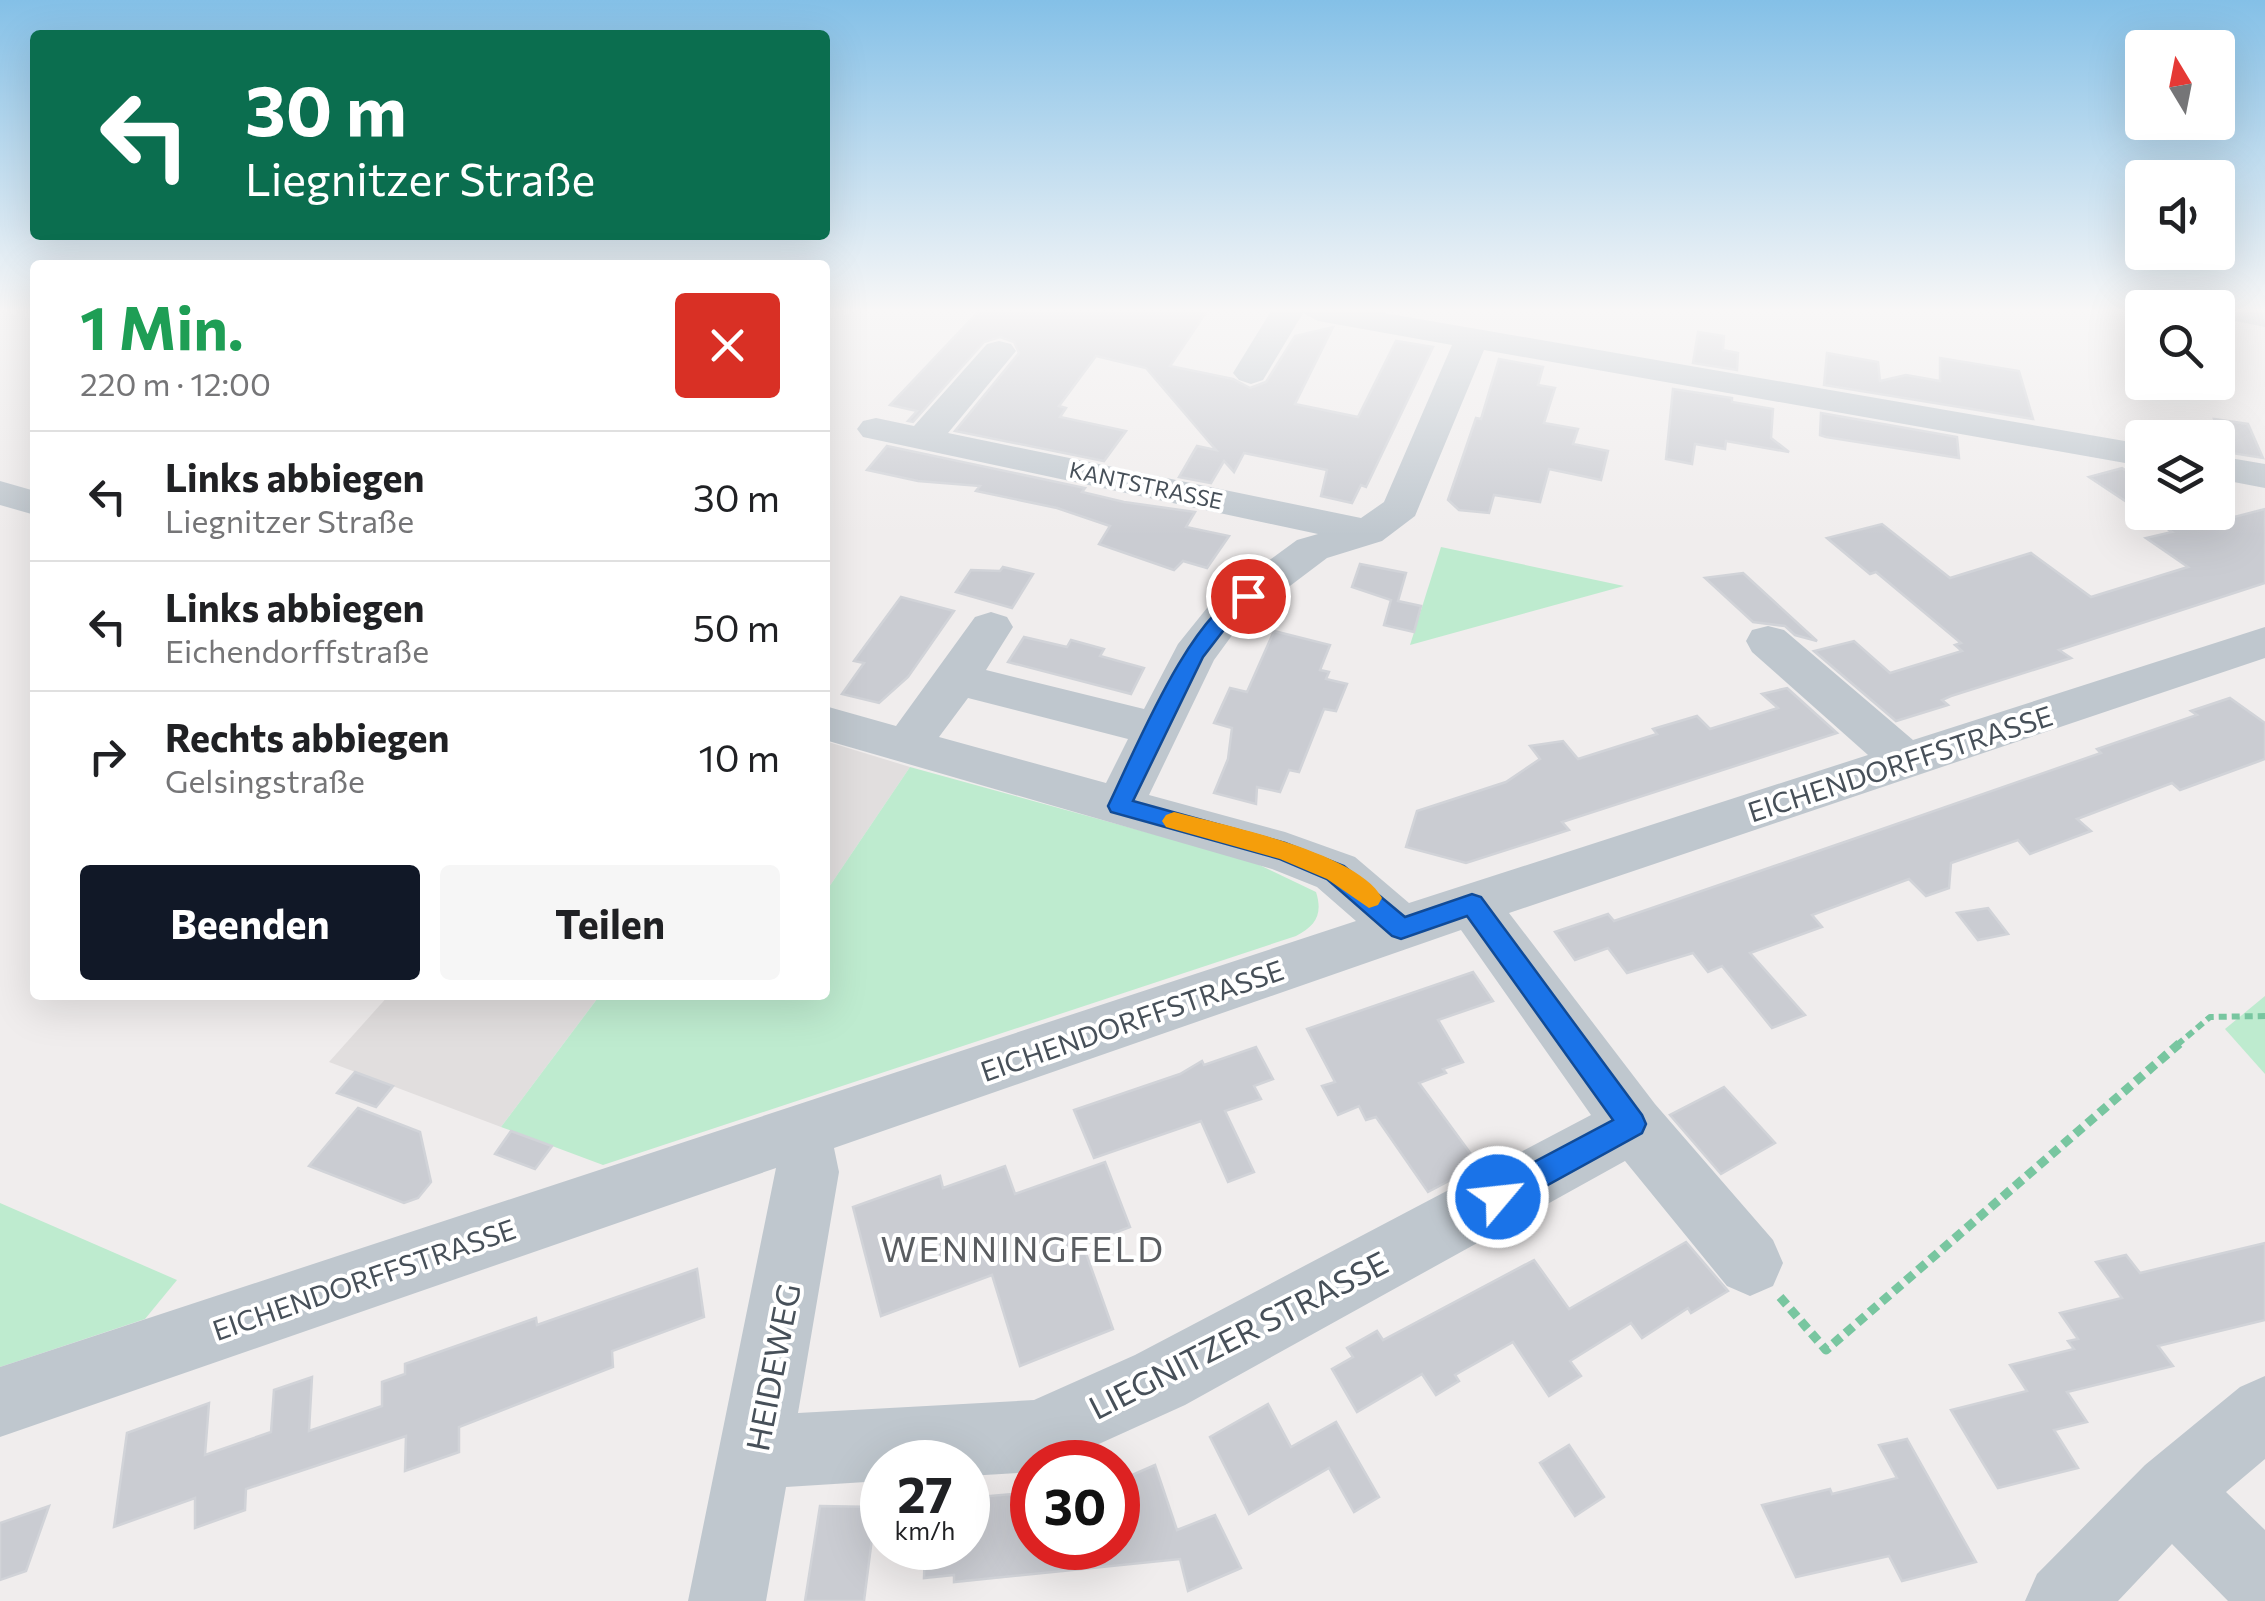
<!DOCTYPE html>
<html lang="de">
<meta charset="utf-8">
<style>
body{margin:0;font-family:Commissioner,sans-serif;background:#f6f6f6;color:#202124;height:100vh;display:flex;flex-direction:column;font-size:38px;white-space:nowrap}
*{box-sizing:border-box;margin:0}
p{font-size:32px;color:#757577}
.icon{flex:none;width:55px;height:55px;fill:none;stroke:currentColor;stroke-width:2;stroke-linecap:round;stroke-linejoin:round}
.map{position:relative;flex:1;overflow:hidden}
.sheet{position:absolute;left:30px;top:260px;width:800px;height:740px;display:flex;flex-direction:column;background:#fff;border-radius:10px;box-shadow:0 10px 40px #0002}
.sheet>*{flex:none}
.guide{position:absolute;left:30px;top:30px;width:800px;height:210px;border-radius:10px;box-shadow:0 10px 40px #0002;background:#0b6e4f;color:#fff;overflow:hidden}
.needle{width:65px;rotate:350deg}
.fabs{position:absolute;left:2125px;top:30px;display:grid;gap:20px}
.fabs a{display:grid;place-items:center;width:110px;height:110px;border-radius:10px;background:#fff;box-shadow:0 10px 40px #0002;font-size:50px}
.speed{position:absolute;left:860px;top:1440px;display:flex;gap:20px;font-size:50px;font-weight:700;text-align:center}
.speed>*{display:grid;place-content:center;width:130px;height:130px;border-radius:50%;background:#fff;box-shadow:0 10px 40px #0002;line-height:1}
.speed small{font-size:25px;font-weight:400}
.speed .limit{border:15px solid #d22;background:#fff;color:#111}
.pin{position:absolute;display:grid;place-items:center;width:85px;height:85px;color:#fff;margin:-42px;border:5px solid #fff;border-radius:50%;box-shadow:0 2px 10px #0007}
.me{position:absolute;width:110px;margin:-55px;rotate:62deg;stroke-linejoin:round;filter:drop-shadow(0 0 8px #0008)}
.turn{display:flex;align-items:center;gap:35px;height:210px;padding:0 50px;font-size:45px}
.turn .icon{width:130px;height:130px;stroke-width:2.5}
.turn b{display:block;font-size:70px;line-height:85px}
.round{display:grid;place-items:center;flex:none;width:105px;height:105px;border-radius:10px;background:#f6f6f6}
.summary{display:flex;align-items:center;justify-content:space-between;height:170px;padding:0 50px}
h1{font-size:60px;font-weight:700;line-height:75px;color:#1e9e55}
.primary-button{display:flex;gap:20px;margin-top:auto;padding:20px 50px}
.primary-button a{flex:1;height:115px;border-radius:10px;background:#111827;color:#fff;font-size:40px;font-weight:700;line-height:115px;text-align:center}
.primary-button a+a{background:#f6f6f6;color:#202124}
ul{padding:0;list-style:none}
li{display:flex;align-items:center;gap:30px;height:130px;padding:0 50px;border-top:2px solid #e0e0e0}
li div{flex:1}
li b{display:block;font-size:38px}
li em{font-style:normal}
.map>svg:first-child{display:block}
</style>
<div class="map">
<svg width="2265" height="1601" viewBox="0 0 2265 1601">
<rect width="100%" height="100%" fill="#f0eded"/>
<g fill="#e1dede">
<path d="M825,741L910,767L825,893Z"/>
<path d="M389,995H600L501,1127L329,1062Z"/>
</g>
<g fill="#beebcf">
<path d="M1441,547L1624,586L1410,645Z"/>
<path d="M910,767L1251,861L1316,892C1323,914 1316,926 1296,936L603,1165L501,1127L600,995H825V893Z"/>
<path d="M2265,996V1074L2225,1029Z"/>
<path d="M0,1203L177,1280L145,1319L0,1367Z"/>
</g>
<g fill="#caccd2" stroke="#d1d3d8" stroke-width="2.5">
<path d="M979,311H1207L1170,366L1233,379L1250,388L1266,382L1295,336L1333,327L1295,404L1358,417L1396,341L1433,347L1366,487L1361,485L1352,503L1321,496L1327,470L1244,453L1234,472L1224,461L1211,483L1179,477L1197,446L1216,450L1146,368L1096,356L1059,406L1066,408L1060,417L1126,431L1104,461L955,431L1019,353L1014,342L1000,337L984,342L913,422L908,421L917,411L890,405Z"/>
<path d="M1698,332L1724,336L1723,350L1738,353L1737,370L1693,363Z"/>
<path d="M1827,353L1878,362L1880,381L1906,375L1940,381V358L2019,371L2033,419L1824,385Z"/>
<path d="M1499,359L1543,367L1538,385L1555,388L1544,423L1578,429L1573,444L1608,451L1601,480L1549,469L1540,502L1494,495L1489,513L1459,510L1448,500L1476,418L1481,419Z"/>
<path d="M1673,389L1732,398V402L1773,409L1771,438L1789,452L1726,441L1725,449L1695,444L1692,464L1666,459Z"/>
<path d="M1821,413L1957,437L1959,458L1826,437L1820,435Z"/>
<path d="M2214,419L2248,424L2263,458L2225,452Z"/>
<path d="M887,446L1085,488L1082,492L1124,502L1195,512L1186,527L1229,536L1207,568L1183,561L1174,570L1099,544L1110,526L1057,508L976,491L980,486L918,481L867,470Z"/>
<path d="M2122,468L2142,481V512H2205L2219,521L2265,509V583L2059,650L2071,658L1951,696L1942,700L1948,705L1896,721L1814,651L1854,641L1890,673L1962,651L1955,645L1961,643L1876,572L1870,574L1827,538L1882,524L1950,578L2031,553L2091,597L2188,567L2146,538L2172,532L2089,477Z"/>
<path d="M1360,564L1406,573L1398,601L1421,606L1414,632L1384,625L1391,600L1352,587Z"/>
<path d="M1003,567L1033,574L1012,608L956,592L971,570L1000,571Z"/>
<path d="M1743,573L1817,641L1795,635L1785,626L1753,622L1705,578Z"/>
<path d="M901,597L954,611L908,677L879,703L842,694L864,663L854,661Z"/>
<path d="M1274,631L1330,645L1320,670L1329,672L1326,679L1347,684L1336,711L1324,709L1299,772L1289,770L1280,792L1257,787L1256,804L1214,793L1228,759L1232,728L1214,723L1230,688L1247,692Z"/>
<path d="M1024,637L1067,647L1071,640L1104,649L1100,656L1144,668L1131,694L1008,662Z"/>
<path d="M1787,688L1837,733L1562,822L1569,830L1466,863L1406,847L1417,811L1506,782L1540,759L1530,746L1563,741L1578,759L1657,734L1653,729L1697,716L1710,729L1778,708L1762,694Z"/>
<path d="M2230,698L2265,723V759L2180,790L2172,783L2077,819L2091,831L2030,854L2018,840L1951,863L1949,888L1926,896L1909,879L1812,915L1822,927L1750,953L1805,1015L1772,1028L1722,966L1708,972L1693,953L1627,973L1608,948L1575,960L1555,932L1608,914L1614,921L1865,835L2101,753L2097,749L2197,715L2191,711Z"/>
<path d="M1988,908L2008,934L1978,940L1957,913Z"/>
<path d="M1473,972L1493,1001L1438,1020L1463,1062L1443,1069L1446,1073L1419,1083L1479,1165L1428,1192L1376,1117L1366,1120L1359,1106L1338,1115L1322,1086L1335,1082L1307,1029Z"/>
<path d="M1256,1047L1273,1079L1254,1086L1261,1099L1225,1111L1254,1172L1228,1182L1201,1121L1094,1158L1074,1110L1180,1074L1202,1061L1204,1065Z"/>
<path d="M355,1072L393,1086L376,1107L337,1093Z"/>
<path d="M1724,1087L1775,1143L1721,1174L1670,1115Z"/>
<path d="M358,1108L420,1132L431,1182L418,1198L404,1203L309,1166Z"/>
<path d="M511,1131L552,1146L535,1169L495,1154Z"/>
<path d="M1105,1162L1130,1227L1083,1245L1113,1329L1020,1366L992,1275L881,1316L853,1207L940,1176L943,1188L1005,1166L1015,1194Z"/>
<path d="M1686,1242L1728,1291L1691,1313L1688,1308L1642,1338L1631,1323L1570,1361L1581,1376L1549,1396L1513,1342L1455,1375L1459,1381L1436,1395L1422,1374L1357,1412L1332,1369L1353,1357L1347,1348L1377,1331L1383,1340L1534,1260L1569,1309Z"/>
<path d="M2265,1243V1320L2158,1346L2173,1366L2067,1392L2087,1422L2054,1430L2078,1468L1998,1488L1951,1410L2027,1391L2010,1365L2074,1349L2068,1341L2078,1339L2060,1313L2122,1298L2096,1262L2126,1255L2140,1273Z"/>
<path d="M697,1269L704,1317L612,1351L613,1367L459,1427V1452L405,1471L406,1436L246,1489L245,1510L195,1528V1498L114,1527L127,1433L209,1403L205,1455L271,1432L274,1390L312,1377L309,1431L382,1406V1382L405,1374V1364L536,1318L537,1325Z"/>
<path d="M1268,1404L1291,1447L1336,1422L1379,1497L1354,1512L1329,1468L1249,1514L1210,1437Z"/>
<path d="M1907,1439L1976,1562L1902,1581L1889,1556L1796,1577L1762,1505L1830,1489L1832,1494L1897,1478L1879,1445Z"/>
<path d="M1569,1445L1604,1497L1575,1516L1540,1463Z"/>
<path d="M1155,1465L1177,1530L1215,1515L1241,1568L1188,1591L1180,1559L954,1582V1575L924,1578L925,1548H968V1498L1012,1494V1511L1032,1510V1548H1117V1555L1118,1481Z"/>
<path d="M49,1506L26,1571L0,1580V1523Z"/>
<path d="M820,1506L876,1507L864,1601H805Z"/>
</g>
<g fill="none" stroke-linecap="round" stroke-linejoin="round">
<path stroke="#78c6a0" stroke-width="6" stroke-dasharray="8 5" stroke-linecap="butt" d="M2177,1045L2210,1017L2265,1016"/>
<path stroke="#78c6a0" stroke-width="9" stroke-dasharray="10 6" stroke-linecap="butt" d="M1780,1297L1826,1350L2180,1043"/>
<g fill="#bfc7ce" fill-rule="evenodd">
<path d="M1271,311H1373L2142,444V466L1484,350L1415,516L1382,541L1327,558L1241,623L1214,660L1149,795L1285,832L1355,857L1409,903L1868,755L1752,652L1746,641L1752,630L1768,626L1784,630L1913,740L2265,627V658L1509,913L1655,1104L1773,1240L1783,1263L1773,1286L1750,1296L1727,1286L1625,1161L1185,1405L1059,1462H1032V1472L968,1476V1462H882V1481L786,1487L766,1601H688L776,1168L0,1437V1367L1356,921L1317,887L1272,869L825,740V706L896,726L975,617L991,612L1007,617L1013,627L986,670L1144,709L1178,644L1211,603L1297,540L1318,534L863,437L857,429L863,421L876,418L914,426L987,344L999,341L1011,344L1016,351L948,433L1361,518L1384,502L1452,345L1318,321L1303,313L1263,380L1251,384L1239,380L1233,373ZM968,698L1128,739L1106,783L939,737ZM1461,930L1591,1115L1135,1355L1034,1400L798,1413L839,1172L834,1148Z"/>
<path d="M2218,311H2265V327L2221,318Z"/>
<path d="M2218,456L2265,464V488L2218,479Z"/>
<path d="M0,481L35,491V515L0,505Z"/>
<path d="M2265,1376V1459L2226,1492L2265,1530V1601H2228L2172,1544L2118,1601H2025L2037,1574L2145,1465L2240,1387Z"/>
</g>
</g>
<linearGradient id="sky" x2="0" y2="1"><stop stop-color="#84c0e7"/><stop offset="0.58" stop-color="#f8f7f7"/><stop offset="1" stop-color="#f8f7f7" stop-opacity="0"/></linearGradient>
<rect width="2265" height="535" fill="url(#sky)"/>
<path fill="#1a73e8" stroke="#114b97" stroke-width="2.5" d="M1248,590L1258,596L1233,618L1203,657L1133,801L1285,843L1344,866L1405,917L1472,894L1481,897L1642,1115L1646,1124L1642,1133L1508,1207L1498,1211L1487,1207L1483,1197L1487,1187L1613,1120L1467,916L1401,939L1392,936L1327,879L1280,859L1111,812L1108,806C1134,753 1192,608 1248,590Z"/>
<path fill="#f59e0b" d="M1174,812C1223,825 1358,852 1382,898L1378,905L1369,908L1327,879L1280,859L1166,827L1162,821L1166,815Z"/>
<g text-anchor="middle" dominant-baseline="central" stroke-width="8" stroke-linejoin="round" paint-order="stroke">
<g font-size="22" fill="#475059" stroke="#fff">
<text transform="translate(1146 485) rotate(12)">KANTSTRASSE</text>
</g>
<g font-size="28" fill="#475059" stroke="#fff">
<text transform="translate(1900 763) rotate(-18)">EICHENDORFFSTRASSE</text>
<text transform="translate(1132 1020) rotate(-19)">EICHENDORFFSTRASSE</text>
<text transform="translate(364 1279) rotate(-19)">EICHENDORFFSTRASSE</text>
</g>
<g font-size="32" fill="#475059" stroke="#fff">
<text transform="translate(1238 1334) rotate(-27)">LIEGNITZER STRASSE</text>
<text transform="translate(772 1367) rotate(-79)">HEIDEWEG</text>
</g>
<g font-size="35" letter-spacing="2.5" fill="#5a5d61" stroke="#fff">
<text x="1023" y="1247">WENNINGFELD</text>
</g>
</g>
</svg>
<div class="fabs">
<a><svg class="needle" viewBox="-14 -14 28 28"><path d="M0-13l5 13h-10z" fill="#e53935"/><path d="M0 13l5-13h-10z" fill="#757577"/></svg></a>
<a><svg class="icon" aria-label="sound" viewBox="0 0 24 24"><path d="M4 9h4l5-4v14l-5-4H4zM17 9q2 3 0 6"/></svg></a>
<a><svg class="icon" aria-label="search" viewBox="0 0 24 24"><circle cx="10" cy="10" r="6"/><path d="M15 15l6 6"/></svg></a>
<a><svg class="icon" aria-label="layers" viewBox="0 0 24 24"><path d="M12 4l9 5-9 5-9-5zM3 14l9 5 9-5"/></svg></a>
</div>
<div class="speed"><div>27<small>km/h</small></div><div class="limit">30</div></div>
<div class="pin" style="left:1248px;top:596px;background:#d93025"><svg class="icon" aria-label="arrive" viewBox="0 0 24 24"><path d="M6 21V4h12l-3 4 3 4H6"/></svg></div>
<svg class="me" style="left:1498px;top:1197px" viewBox="-20 -20 40 40"><circle r="17" fill="#1a73e8" stroke="#fff" stroke-width="3"/><path d="M0-11L8 9 0 5-8 9z" fill="#fff"/></svg>
<div class="guide">
<div class="turn"><svg class="icon" aria-label="left" viewBox="0 0 24 24"><path d="M17 20v-9H6M10 6l-5 5 5 5"/></svg><div><b>30 m</b>Liegnitzer Straße</div></div>
</div>
<section class="sheet">
<div class="summary"><div><h1>1 Min.</h1><p>220 m · 12:00</p></div><a class="round" style="background:#d93025;color:#fff"><svg class="icon" aria-label="close" viewBox="0 0 24 24"><path d="M6 6l12 12M18 6L6 18"/></svg></a></div>
<ul>
<li><svg class="icon" aria-label="left" viewBox="0 0 24 24"><path d="M17 20v-9H6M10 6l-5 5 5 5"/></svg><div><b>Links abbiegen</b><p>Liegnitzer Straße</p></div><em>30 m</em></li>
<li><svg class="icon" aria-label="left" viewBox="0 0 24 24"><path d="M17 20v-9H6M10 6l-5 5 5 5"/></svg><div><b>Links abbiegen</b><p>Eichendorffstraße</p></div><em>50 m</em></li>
<li><svg class="icon" aria-label="right" viewBox="0 0 24 24"><path d="M7 20v-9h11M14 6l5 5-5 5"/></svg><div><b>Rechts abbiegen</b><p>Gelsingstraße</p></div><em>10 m</em></li>
</ul>
<div class="primary-button"><a>Beenden</a><a>Teilen</a></div>
</section>
</div>
